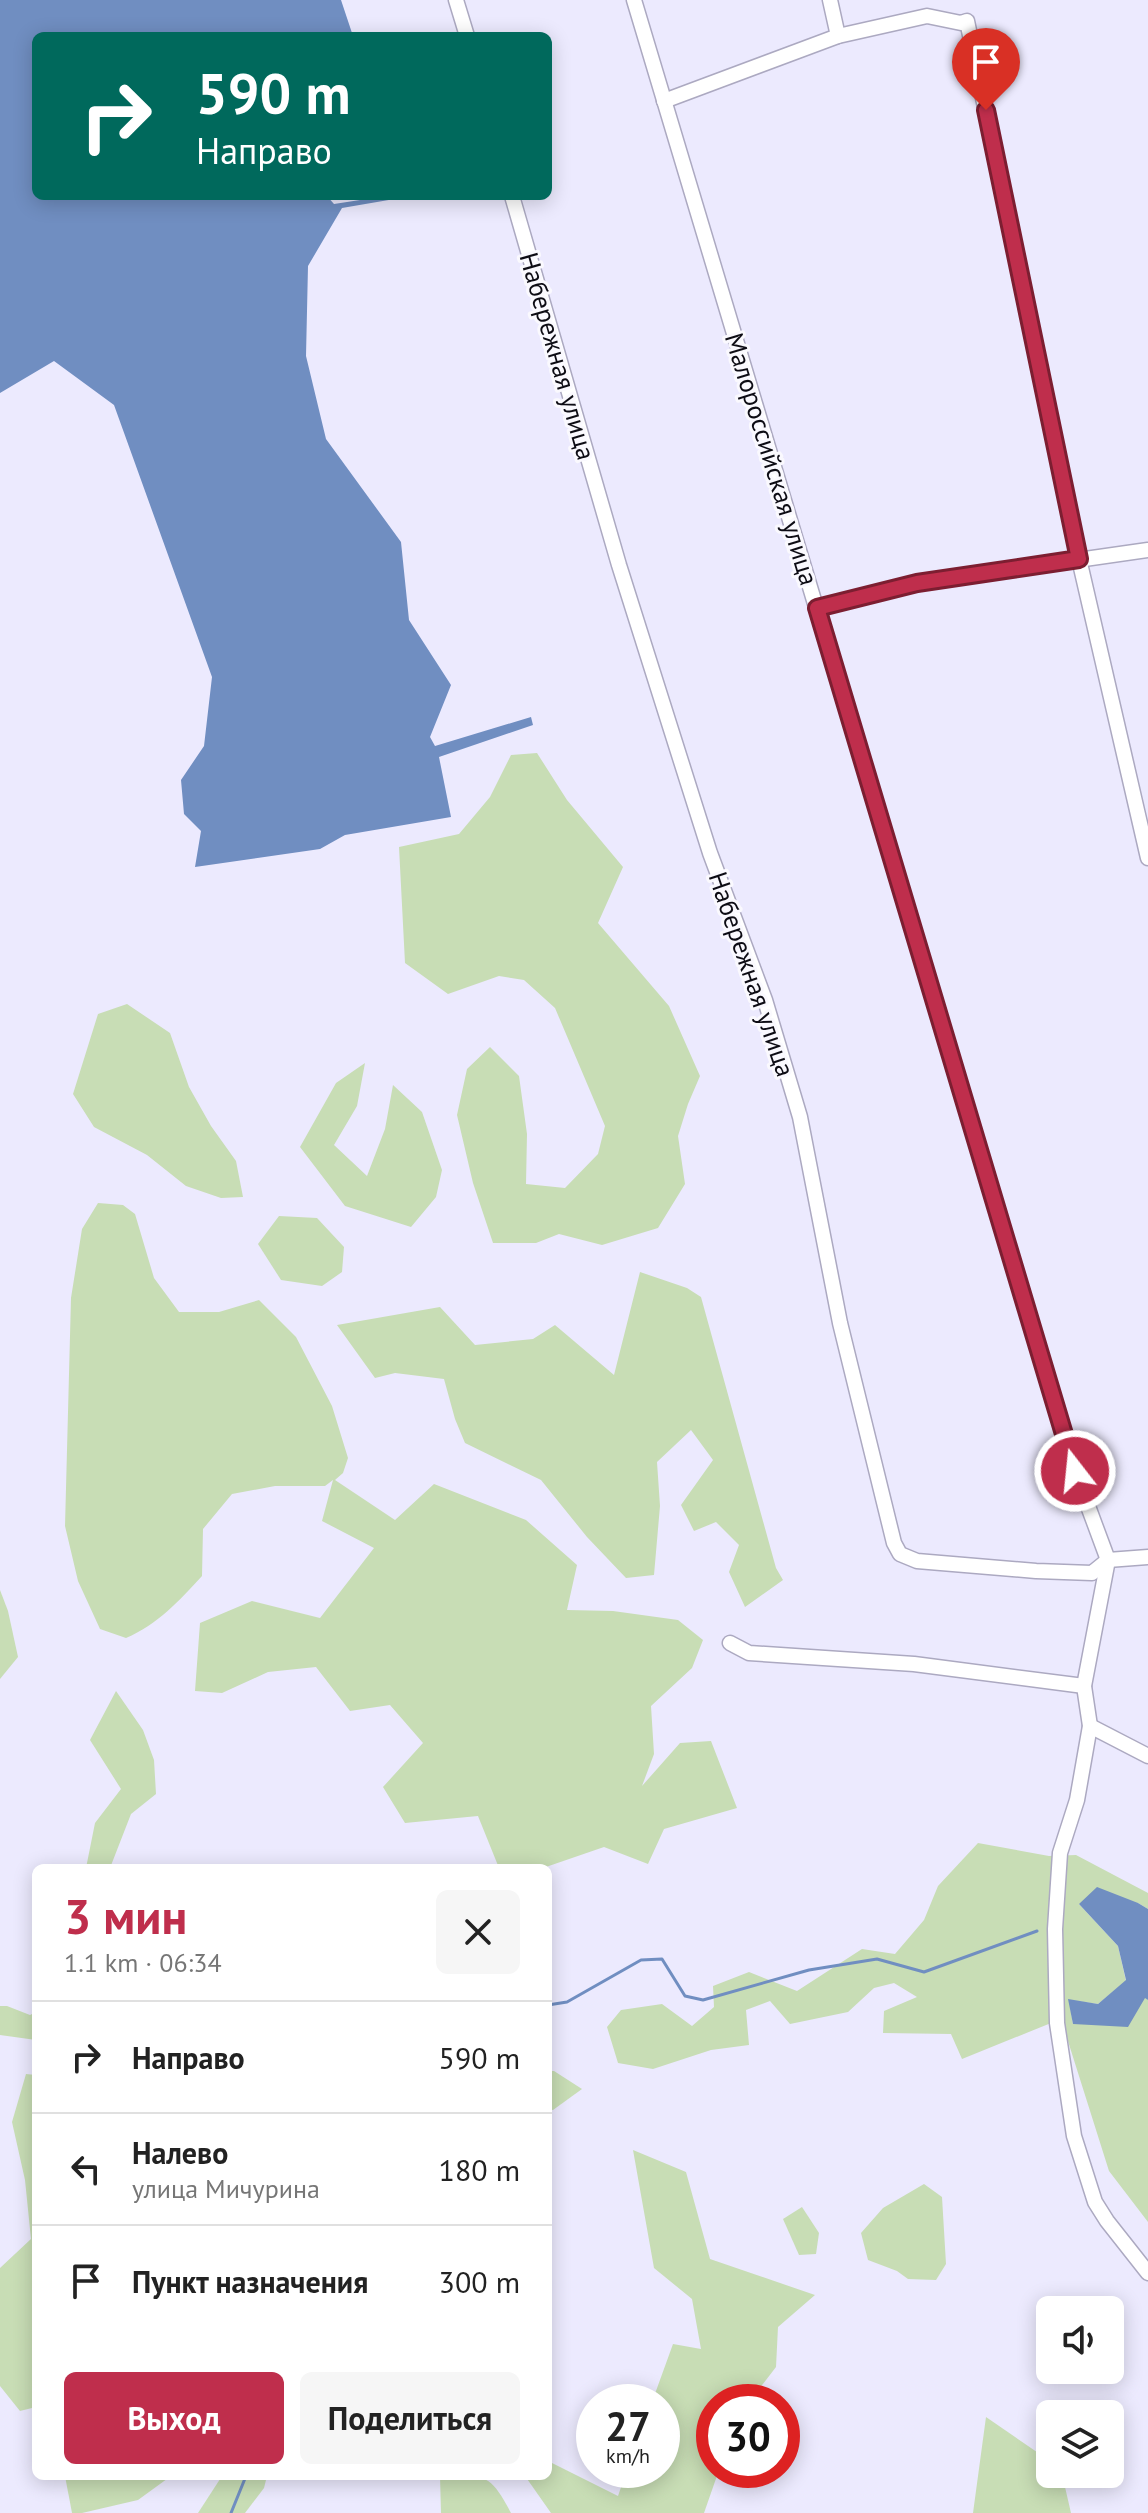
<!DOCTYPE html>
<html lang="ru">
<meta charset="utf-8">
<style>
body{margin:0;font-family:"PT Sans",sans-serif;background:#f6f6f6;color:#222;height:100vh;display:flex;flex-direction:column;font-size:30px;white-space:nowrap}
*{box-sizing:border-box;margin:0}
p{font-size:26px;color:#767676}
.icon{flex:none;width:44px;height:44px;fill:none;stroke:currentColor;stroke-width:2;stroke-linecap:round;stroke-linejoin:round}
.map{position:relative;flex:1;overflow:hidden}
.drawer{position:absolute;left:32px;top:1864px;width:520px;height:616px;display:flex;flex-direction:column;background:#fff;border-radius:12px;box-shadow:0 4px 20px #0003}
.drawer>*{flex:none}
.banner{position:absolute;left:32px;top:32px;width:520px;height:168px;border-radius:12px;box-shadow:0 4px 20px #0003;background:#00695c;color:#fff;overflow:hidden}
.controls{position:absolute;left:1036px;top:2296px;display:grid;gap:16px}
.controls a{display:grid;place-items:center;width:88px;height:88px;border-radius:12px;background:#fff;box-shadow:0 4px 20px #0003;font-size:40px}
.speed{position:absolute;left:576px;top:2384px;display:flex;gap:16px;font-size:40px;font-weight:700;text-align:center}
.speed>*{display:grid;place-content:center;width:104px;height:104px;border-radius:50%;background:#fff;box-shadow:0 4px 20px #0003;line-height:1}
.speed small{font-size:20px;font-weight:400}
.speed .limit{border:12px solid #d22;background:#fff;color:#111}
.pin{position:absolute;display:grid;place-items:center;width:68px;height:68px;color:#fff;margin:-82px -34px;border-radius:50% 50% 50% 0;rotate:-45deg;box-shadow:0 0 8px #0007}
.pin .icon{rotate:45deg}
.me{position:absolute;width:88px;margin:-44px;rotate:344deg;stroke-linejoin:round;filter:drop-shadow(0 0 6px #0008)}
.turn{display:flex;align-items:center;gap:28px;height:168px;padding:0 32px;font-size:36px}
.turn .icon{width:104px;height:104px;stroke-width:2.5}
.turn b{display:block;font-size:56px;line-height:68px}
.round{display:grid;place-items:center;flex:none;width:84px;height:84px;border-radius:12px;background:#f6f6f6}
.headline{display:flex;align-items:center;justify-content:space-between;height:136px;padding:0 32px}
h1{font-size:48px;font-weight:700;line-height:60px;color:#bf2e4c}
.primary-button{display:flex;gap:16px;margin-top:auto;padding:16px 32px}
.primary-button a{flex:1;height:92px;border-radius:12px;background:#bf2e4c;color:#fff;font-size:32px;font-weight:700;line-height:92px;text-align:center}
.primary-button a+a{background:#f6f6f6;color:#222}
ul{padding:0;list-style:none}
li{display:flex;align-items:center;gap:24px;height:112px;padding:0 32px;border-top:2px solid #e0e0e0}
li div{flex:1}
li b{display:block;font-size:30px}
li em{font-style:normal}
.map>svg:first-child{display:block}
</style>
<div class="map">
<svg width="1148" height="2513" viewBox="0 0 1148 2513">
<rect width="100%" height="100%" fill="#eceafe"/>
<g fill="#c8ddb5">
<path d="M537,753L567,800L623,867L598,923L669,1006L700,1076L688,1104L678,1136L685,1184L658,1228L602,1245L559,1234L536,1243H493L473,1183L457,1115L467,1069L490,1047L519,1076L527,1134L526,1184L565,1188L598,1154L605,1126L555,1008L524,980L499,976L448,994L405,963L399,847L459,834L490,797L511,755Z"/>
<path d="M127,1004L170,1033L189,1087L211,1126L236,1161L243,1197L221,1198L186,1186L147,1155L94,1127L73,1094L98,1014Z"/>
<path d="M365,1063L357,1106L334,1145L367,1176L385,1129L393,1085L422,1112L442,1170L436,1197L411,1227L345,1206L300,1147L336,1083Z"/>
<path d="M98,1203L123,1205L135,1214L154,1278L179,1312H219L259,1300L296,1337L332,1406L348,1458L343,1473L335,1480L395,1520L434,1484L526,1520L577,1565L567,1610L613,1611L678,1620L703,1640L692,1668L651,1706L654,1754L642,1786L680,1743L711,1741L737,1808L664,1829L648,1864L604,1847L543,1868H499L478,1816L405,1823L383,1787L423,1743L390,1705L350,1711L316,1667L268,1672L222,1693L195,1691L200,1623L252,1601L320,1618L374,1548L322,1521L333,1480L325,1486H275L232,1494L203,1529L202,1576C180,1600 157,1625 126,1638L100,1629L78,1581L65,1526L71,1298L82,1229Z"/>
<path d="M279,1216L317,1218L344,1247L342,1272L322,1286L281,1280L258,1244Z"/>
<path d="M640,1272L687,1288L701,1297L776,1568L783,1580L745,1607L729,1572L739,1545L716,1522L694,1531L681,1505L713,1460L691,1430L657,1462L660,1506L654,1575L626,1578L587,1537L541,1480L465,1443L455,1419L444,1379L395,1373L375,1378L337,1325L440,1307L475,1345L533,1339L555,1325L614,1375Z"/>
<path d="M0,1590L8,1611L18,1657L0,1679Z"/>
<path d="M116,1691L143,1730L154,1760L156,1794L131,1814L110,1868H86L95,1823L121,1789L90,1740Z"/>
<path d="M978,1843L1049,1856L1076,1855L1148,1893V1909L1138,1903L1079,1904L1118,1946L1126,1981L1098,2004L1069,2000L1073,2024L1145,1997L1148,2000V2222L1109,2171L1061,2019L962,2059L951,2034L883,2033L884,2011L917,1997L894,1983L874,1988L848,2012L790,2024L770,2001L746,2010L749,2045L711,2050L653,2069L618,2063L607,2027L621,2010L662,2004L692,2026L714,2007L713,1986L749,1972L797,1991L862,1949L895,1954L924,1920L938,1886Z"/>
<path d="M0,2006H7L30,2015L36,2012V2040L0,2035Z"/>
<path d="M548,2071H554L582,2089L553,2110L548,2109Z"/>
<path d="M26,2074L36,2075V2407L20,2411L0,2386V2268L31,2239L25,2180L12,2122Z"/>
<path d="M633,2150L686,2172L710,2259L815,2295L778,2327L776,2367L749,2402H714V2470H719L704,2513H551L525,2476H548V2461L618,2496L627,2470H662V2402H652L673,2344L701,2349L692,2299L654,2268Z"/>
<path d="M924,2184L942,2197L946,2264L936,2280L908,2279L897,2271L868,2260L861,2233L883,2208Z"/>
<path d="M802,2207L819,2233L816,2254L799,2255L783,2219Z"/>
<path d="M986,2417L1050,2461V2474H1062L1071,2513H973Z"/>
<path d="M65,2476H171L138,2500L82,2513H72Z"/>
<path d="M222,2476H267L264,2488L245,2513H198Z"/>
<path d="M440,2476C484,2476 489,2471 511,2513H441Z"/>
</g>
<g fill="#708ec1">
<path d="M0,0H341L353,36H36V196H327L334,204L386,196H412L342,208L308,266L306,356L326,439L401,542L409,620L451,685L430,737L435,746L531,717L533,725L439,757L451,817L345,835L320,849L195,867L201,831L184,814L181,780L204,746L212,677L114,405L54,361L0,393Z"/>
<path d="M1097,1887L1138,1903L1148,1909V2000L1145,1998L1128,2027L1073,2024L1068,1999L1098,2004L1126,1980L1118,1946L1079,1904Z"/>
</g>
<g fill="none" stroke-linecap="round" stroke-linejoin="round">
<g stroke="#708ec1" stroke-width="3">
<path d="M548,2005L567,2002L641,1960L662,1959L685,1996L703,2000L809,1970L877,1959L924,1972L1037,1931"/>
<path d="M231,2513L246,2476"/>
</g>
<g stroke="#aca9c1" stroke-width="17">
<g id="minor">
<path d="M456,0L467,36"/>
<path d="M634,0L1075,1471L1108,1560"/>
<path d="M830,0L838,36"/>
<path d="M664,101L838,36L927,16L961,23L967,21L1079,559L1148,858"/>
<path d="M512,196L619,565L710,853L765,1000L800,1117L840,1323L894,1543L900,1554L917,1561L1036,1571L1092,1573L1108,1560"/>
<path d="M817,608L917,583L1148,550"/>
<path d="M1108,1560L1084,1686L1090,1726L1077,1800L1060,1853L1055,1929L1057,2023L1074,2136L1095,2202L1107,2221L1148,2273"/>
<path d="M1108,1560L1148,1557"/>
<path d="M730,1643L749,1653L914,1664L1084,1686"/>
<path d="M1090,1726L1148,1756"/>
</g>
</g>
<use href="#minor" stroke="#fff" stroke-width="14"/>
</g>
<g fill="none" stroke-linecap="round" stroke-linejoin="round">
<g stroke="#7c1e31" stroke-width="20">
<path id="route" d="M986,110L1079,559L917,583L817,608L1075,1471"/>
</g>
<use href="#route" stroke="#bf2e4c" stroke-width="14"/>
</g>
<g text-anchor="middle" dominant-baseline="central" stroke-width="6" stroke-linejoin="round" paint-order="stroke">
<g font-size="26" fill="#0d0c14" stroke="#faf9fe">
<text transform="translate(558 356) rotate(74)">Набережная улица</text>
<text transform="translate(772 459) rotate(73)">Малороссийская улица</text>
<text transform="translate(752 974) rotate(71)">Набережная улица</text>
</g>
</g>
</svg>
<div class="controls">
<a><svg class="icon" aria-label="sound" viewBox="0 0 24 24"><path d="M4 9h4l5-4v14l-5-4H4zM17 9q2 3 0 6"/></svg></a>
<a><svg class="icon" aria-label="layers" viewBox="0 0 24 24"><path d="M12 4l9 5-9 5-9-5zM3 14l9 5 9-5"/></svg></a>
</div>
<div class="speed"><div>27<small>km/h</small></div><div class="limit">30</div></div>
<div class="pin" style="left:986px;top:110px;background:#d93025"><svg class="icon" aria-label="arrive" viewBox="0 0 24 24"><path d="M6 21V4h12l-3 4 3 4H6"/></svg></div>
<svg class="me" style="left:1075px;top:1471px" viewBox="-20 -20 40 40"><circle r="17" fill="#bf2e4c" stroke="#fff" stroke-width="3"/><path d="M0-11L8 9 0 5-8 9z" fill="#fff"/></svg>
<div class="banner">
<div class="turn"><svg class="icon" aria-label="right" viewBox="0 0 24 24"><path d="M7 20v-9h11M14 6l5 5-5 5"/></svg><div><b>590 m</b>Направо</div></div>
</div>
<section class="drawer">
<div class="headline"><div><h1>3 мин</h1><p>1.1 km · 06:34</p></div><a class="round"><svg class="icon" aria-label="close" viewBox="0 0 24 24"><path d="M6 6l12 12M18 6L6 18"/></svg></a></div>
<ul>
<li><svg class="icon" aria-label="right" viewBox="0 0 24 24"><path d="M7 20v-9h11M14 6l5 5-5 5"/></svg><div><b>Направо</b></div><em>590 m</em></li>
<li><svg class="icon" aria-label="left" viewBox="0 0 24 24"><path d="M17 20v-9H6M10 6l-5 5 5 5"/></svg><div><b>Налево</b><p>улица Мичурина</p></div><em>180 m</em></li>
<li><svg class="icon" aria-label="arrive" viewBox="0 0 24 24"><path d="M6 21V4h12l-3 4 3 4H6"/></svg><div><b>Пункт назначения</b></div><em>300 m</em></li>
</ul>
<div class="primary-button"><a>Выход</a><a>Поделиться</a></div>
</section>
</div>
